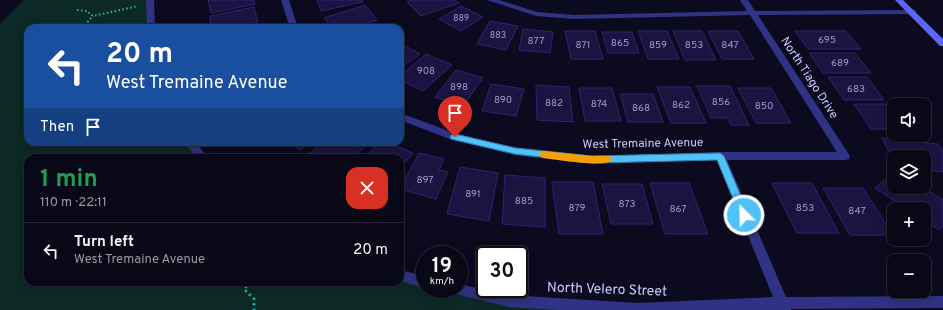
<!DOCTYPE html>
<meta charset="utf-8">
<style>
body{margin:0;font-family:Overpass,sans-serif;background:#121120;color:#f1f3f6;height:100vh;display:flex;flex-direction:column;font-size:15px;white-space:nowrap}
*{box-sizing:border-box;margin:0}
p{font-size:13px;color:#999aa1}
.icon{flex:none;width:22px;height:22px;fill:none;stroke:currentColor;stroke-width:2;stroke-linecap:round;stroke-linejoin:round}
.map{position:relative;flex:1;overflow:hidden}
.side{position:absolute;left:24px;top:154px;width:380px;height:132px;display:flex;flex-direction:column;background:#090817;border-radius:12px;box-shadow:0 2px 10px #0003,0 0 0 1px #292936}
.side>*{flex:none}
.top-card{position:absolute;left:24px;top:24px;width:380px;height:122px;border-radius:12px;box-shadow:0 2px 10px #0003,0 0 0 1px #292936;background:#1a4fa0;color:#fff;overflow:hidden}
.tools{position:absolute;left:887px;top:98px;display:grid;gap:8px}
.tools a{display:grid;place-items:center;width:44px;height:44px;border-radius:8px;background:#090817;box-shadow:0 2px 10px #0003,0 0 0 1px #292936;font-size:20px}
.speed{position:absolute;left:416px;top:246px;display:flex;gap:8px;font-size:20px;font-weight:700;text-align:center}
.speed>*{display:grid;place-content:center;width:52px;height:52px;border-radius:50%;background:#090817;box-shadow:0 2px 10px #0003,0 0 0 1px #292936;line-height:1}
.speed small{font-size:10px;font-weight:400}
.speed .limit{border:2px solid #111;border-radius:6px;background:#fff;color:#111}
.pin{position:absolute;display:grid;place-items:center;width:34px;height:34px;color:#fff;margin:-41px -17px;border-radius:50% 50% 50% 0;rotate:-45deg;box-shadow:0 0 4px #0007}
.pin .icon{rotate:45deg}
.me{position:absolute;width:44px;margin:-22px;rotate:337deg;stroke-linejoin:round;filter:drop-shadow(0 0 3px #0008)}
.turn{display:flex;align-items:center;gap:14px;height:84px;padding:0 16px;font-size:18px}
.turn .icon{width:52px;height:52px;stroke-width:2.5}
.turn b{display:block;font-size:28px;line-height:34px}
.then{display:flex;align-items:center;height:38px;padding:0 16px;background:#0003;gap:8px;font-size:15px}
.round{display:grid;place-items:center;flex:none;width:42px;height:42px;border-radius:12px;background:#121120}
.overview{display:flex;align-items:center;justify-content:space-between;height:68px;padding:0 16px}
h1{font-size:24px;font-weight:700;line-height:30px;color:#1e9e55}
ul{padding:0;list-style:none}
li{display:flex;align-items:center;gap:12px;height:56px;padding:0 16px;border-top:1px solid #292936}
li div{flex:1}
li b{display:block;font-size:15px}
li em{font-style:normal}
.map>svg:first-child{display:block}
</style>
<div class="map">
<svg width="943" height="310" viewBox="0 0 943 310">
<rect width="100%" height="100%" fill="#0c0a1f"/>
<path fill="#0c2926" d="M24,0H150L151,28H28V142H189L203,158H28V282H400V275L425,281V289H458L509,301L785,310H0V24Z"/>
<g fill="#1b1441" stroke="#2e2470">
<path d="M208,0H254L255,4L211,13Z"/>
<path d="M317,0H362L363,2L321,11Z"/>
<path d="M412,0H455L459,3L421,16L407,2Z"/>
<path d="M365,5L377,20L352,28H332L324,18Z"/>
<path d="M461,6L483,17L461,31L439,19Z"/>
<path d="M254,7L258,22L232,28H211L210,16Z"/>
<path d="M490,21L518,26L506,50L477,44Z"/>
<path d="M523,29L553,32L550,53L519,50Z"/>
<path d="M565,31H595L603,59H571Z"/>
<path d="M638,31H667L679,59H648Z"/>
<path d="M673,31H702L716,60H685Z"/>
<path d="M708,31H738L754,59H722Z"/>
<path d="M795,31H846L861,49H808Z"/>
<path d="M602,32H632L639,53H608Z"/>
<path d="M400,43L420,54L400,68Z"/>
<path d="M809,53H855L871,73H823Z"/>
<path d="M426,54L452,65L423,91L400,80V76Z"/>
<path d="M456,70L483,78L463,106L435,97Z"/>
<path d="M828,77H867L884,100H844Z"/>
<path d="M491,84L524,89L516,116L482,111Z"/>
<path d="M536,85L569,87L573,122L537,120Z"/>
<path d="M697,86H730L749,125H731L728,118H711Z"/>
<path d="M657,87H690L706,123H671Z"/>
<path d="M579,88H612L621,121H585Z"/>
<path d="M738,88H771L791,123H756Z"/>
<path d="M620,94H653L663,122H628Z"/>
<path d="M854,104H905V105H894V129H871Z"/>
<path d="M882,138L938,144L943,151V172L924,170V157H894V162Z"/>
<path d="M290,142H311L300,150Z"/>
<path d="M324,142H370L352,158H315L309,154Z"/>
<path d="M379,142H386L413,153L400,169V158H365Z"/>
<path d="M419,153L444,159L439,170L448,172L436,199L400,189Z"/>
<path d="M460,167L498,173L489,221L447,214Z"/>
<path d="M894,172V187H923L943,200V226L939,230L924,220V209H907L875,188Z"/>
<path d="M505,175L545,178V227L502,224Z"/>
<path d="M552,182H593L603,234H559Z"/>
<path d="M650,183H689L708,234H665Z"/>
<path d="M772,183H812L839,233H797Z"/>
<path d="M602,184H642L653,224H611Z"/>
<path d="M823,188H863L893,235H850Z"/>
</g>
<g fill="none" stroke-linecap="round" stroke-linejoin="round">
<g stroke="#21baa8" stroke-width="2" stroke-dasharray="1.5 2.5" stroke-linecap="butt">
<path d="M77,10L87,11L93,16L138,6"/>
<path d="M82,28L93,16"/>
</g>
<path stroke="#21baa8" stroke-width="3" stroke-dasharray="2 3.5" stroke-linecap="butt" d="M250,282L244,289L254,299V310"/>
<g fill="#303283" fill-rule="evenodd">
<path d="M146,0H154L155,28H147Z"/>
<path d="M281,0H289L298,28H290Z"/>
<path d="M487,0H499L537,12L574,15L747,11L740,0H748L755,11L915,10L916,12L912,14L758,15L850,156L849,159L845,160H727L786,297L943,296V308L791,309V310H558L509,307L452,293L450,289H459V284L509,295L638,303L773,297L717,160L592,164L515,155L452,140L400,120V113L457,134L515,147L592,156L720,152H837L750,15L574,19L536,16Z"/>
<path d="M184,142H195L208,158H197Z"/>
<path d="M400,270L425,276V288L400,281Z"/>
</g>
<path fill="#5f64ff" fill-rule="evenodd" d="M895,0H903L943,39V46H940Z"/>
</g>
<path fill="#4fc3f7" stroke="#337fa1" d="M455,134L515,148L592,156L720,153L724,156L749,215L748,218L744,219L741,218L717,160L592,163L515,154L451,139L450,137L451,135Z"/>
<path fill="#f59e0b" d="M543,151L592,156H608L613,159C607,169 555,159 543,158L538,154Z"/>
<g text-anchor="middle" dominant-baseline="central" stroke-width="4" stroke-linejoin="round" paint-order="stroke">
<g font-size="9" fill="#9f9bd0">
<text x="461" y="18">889</text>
<text x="498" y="35">883</text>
</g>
<g font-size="10" fill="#9f9bd0">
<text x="827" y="40">695</text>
<text x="536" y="41">877</text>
<text x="620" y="43">865</text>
<text x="583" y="45">871</text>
<text x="658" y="45">859</text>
<text x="694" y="45">853</text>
<text x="730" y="45">847</text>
<text x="840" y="63">689</text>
<text x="426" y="71">908</text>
<text x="459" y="87">898</text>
<text x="856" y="89">683</text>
<text x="503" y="100">890</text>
<text x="721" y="102">856</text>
<text x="554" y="103">882</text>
<text x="599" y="104">874</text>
<text x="681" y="105">862</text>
<text x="764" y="106">850</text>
<text x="641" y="108">868</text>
<text x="425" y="180">897</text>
<text x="473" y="194">891</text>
<text x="524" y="201">885</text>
<text x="627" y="204">873</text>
<text x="577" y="208">879</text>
<text x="805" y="208">853</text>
<text x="678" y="209">867</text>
<text x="857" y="211">847</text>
</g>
<g font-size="12" fill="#cbc8ff" stroke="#0c0a1f">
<text transform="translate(809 78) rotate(57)">North Tiago Drive</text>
<text transform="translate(643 144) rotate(-1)">West Tremaine Avenue</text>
</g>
<g font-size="14" fill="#cbc8ff" stroke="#0c0a1f">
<text transform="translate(607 290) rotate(2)">North Velero Street</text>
</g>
</g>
</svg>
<div class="tools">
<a><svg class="icon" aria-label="sound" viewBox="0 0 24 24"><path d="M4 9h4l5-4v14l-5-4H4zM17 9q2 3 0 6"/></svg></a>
<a><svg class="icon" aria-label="layers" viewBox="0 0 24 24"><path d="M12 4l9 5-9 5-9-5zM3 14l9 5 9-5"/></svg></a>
<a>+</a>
<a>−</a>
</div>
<div class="speed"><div>19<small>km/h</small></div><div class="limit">30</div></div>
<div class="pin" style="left:455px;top:137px;background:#d93025"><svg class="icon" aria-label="arrive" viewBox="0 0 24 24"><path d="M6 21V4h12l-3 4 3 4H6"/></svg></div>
<svg class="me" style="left:744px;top:215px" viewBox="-20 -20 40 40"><circle r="17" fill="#4fc3f7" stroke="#fff" stroke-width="3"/><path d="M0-11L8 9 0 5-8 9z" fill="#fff"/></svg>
<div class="top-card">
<div class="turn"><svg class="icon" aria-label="left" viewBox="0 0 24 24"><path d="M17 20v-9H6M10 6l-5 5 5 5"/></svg><div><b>20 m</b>West Tremaine Avenue</div></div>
<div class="then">Then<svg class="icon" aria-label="arrive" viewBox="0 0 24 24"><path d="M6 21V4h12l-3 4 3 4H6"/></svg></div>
</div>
<section class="side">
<div class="overview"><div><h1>1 min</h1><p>110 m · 22:11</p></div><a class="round" style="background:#d93025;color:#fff"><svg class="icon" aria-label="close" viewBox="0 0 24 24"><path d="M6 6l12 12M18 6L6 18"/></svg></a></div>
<ul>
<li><svg class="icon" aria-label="left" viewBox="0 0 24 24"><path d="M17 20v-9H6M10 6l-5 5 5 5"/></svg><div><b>Turn left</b><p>West Tremaine Avenue</p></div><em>20 m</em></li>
</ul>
</section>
</div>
